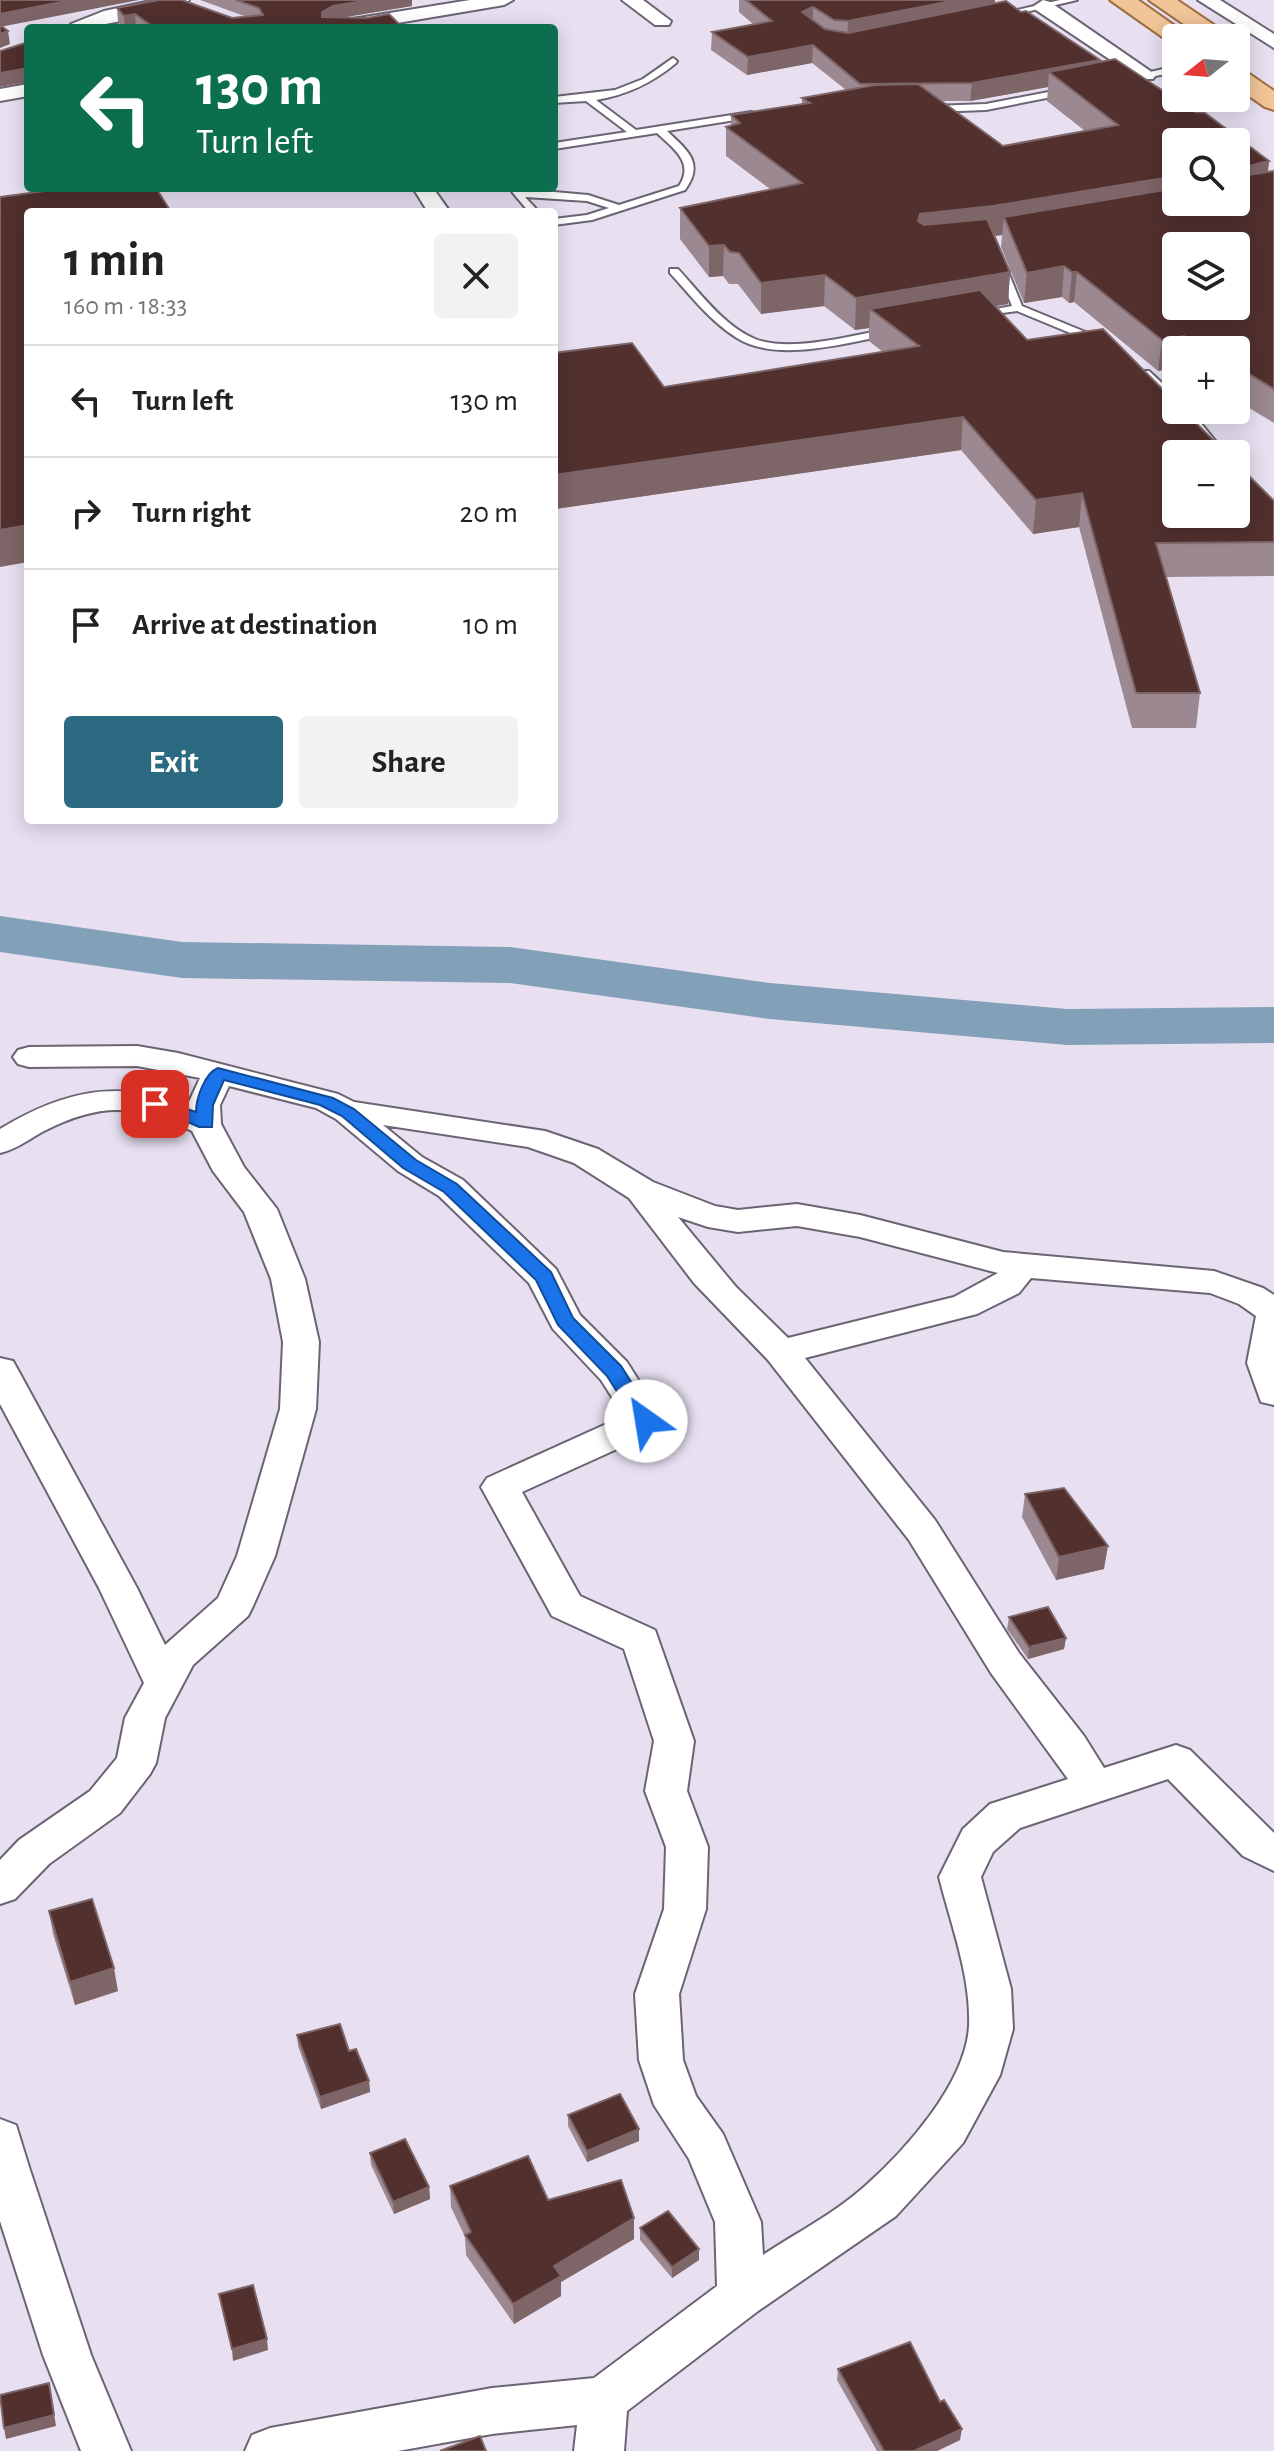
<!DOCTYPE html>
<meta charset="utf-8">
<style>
body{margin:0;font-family:"Alegreya Sans",sans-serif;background:#f2f2f2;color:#222;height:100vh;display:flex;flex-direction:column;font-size:30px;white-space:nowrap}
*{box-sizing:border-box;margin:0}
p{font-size:26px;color:#767676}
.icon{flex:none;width:44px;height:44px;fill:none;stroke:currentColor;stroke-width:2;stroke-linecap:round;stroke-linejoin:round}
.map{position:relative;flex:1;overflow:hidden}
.side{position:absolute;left:24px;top:208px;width:534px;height:616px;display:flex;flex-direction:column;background:#fff;border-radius:8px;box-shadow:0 4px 20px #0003}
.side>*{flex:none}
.top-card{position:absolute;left:24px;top:24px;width:534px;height:168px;border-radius:8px;box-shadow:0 4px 20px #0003;background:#0b6e4f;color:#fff;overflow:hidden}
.needle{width:52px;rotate:253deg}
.controls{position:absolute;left:1162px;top:24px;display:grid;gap:16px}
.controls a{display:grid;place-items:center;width:88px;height:88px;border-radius:8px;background:#fff;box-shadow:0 4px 20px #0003;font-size:40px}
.pin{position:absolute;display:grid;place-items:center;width:68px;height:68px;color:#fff;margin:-34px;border-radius:16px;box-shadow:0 4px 12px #0006}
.me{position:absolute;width:88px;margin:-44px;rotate:328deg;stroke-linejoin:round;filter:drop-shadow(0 0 6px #0008)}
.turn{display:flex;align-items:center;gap:28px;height:168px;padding:0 40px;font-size:36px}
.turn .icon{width:104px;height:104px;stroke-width:2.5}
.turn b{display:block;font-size:56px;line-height:68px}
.round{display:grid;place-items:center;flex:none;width:84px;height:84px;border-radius:8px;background:#f2f2f2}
.head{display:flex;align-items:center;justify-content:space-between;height:136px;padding:0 40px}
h1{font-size:48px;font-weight:700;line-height:60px}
.button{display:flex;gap:16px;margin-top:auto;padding:16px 40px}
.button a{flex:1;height:92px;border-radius:8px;background:#2b6a80;color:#fff;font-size:32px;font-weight:700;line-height:92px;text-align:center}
.button a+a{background:#f2f2f2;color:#222}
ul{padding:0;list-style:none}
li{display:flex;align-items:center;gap:24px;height:112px;padding:0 40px;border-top:2px solid #e0e0e0}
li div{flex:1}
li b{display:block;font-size:30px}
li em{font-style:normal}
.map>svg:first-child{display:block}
</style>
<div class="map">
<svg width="1274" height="2451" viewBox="0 0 1274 2451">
<rect width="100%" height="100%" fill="#e8e0f1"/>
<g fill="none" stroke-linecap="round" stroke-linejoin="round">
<path fill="#82a0b7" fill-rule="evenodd" d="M0,916L182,942L510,947L770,983L1067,1009L1274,1007V1043L1067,1045L770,1019L510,983L182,978L0,952Z"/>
<g stroke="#6b6473" stroke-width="4">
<g id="service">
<path d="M1060,0H1077L1000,18L996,15Z"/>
<path d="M673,58L677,61L676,63C652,83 627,95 596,100L636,130L751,112L754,113V117L667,131C687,150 705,163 685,190L592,220L554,225V219L587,215L609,208L587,201L525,197L539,212H529L509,188L588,195L619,205L679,186C695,163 673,148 657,133L554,149V143L627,132L586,101L554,103V97L615,90L643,79Z"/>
<path d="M1176,66V72L1134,80L1129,77Z"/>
<path d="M1069,88L1072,89V93L986,110L933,112L928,109L933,106L986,104Z"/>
<path d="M1002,266L1007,269L1022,306L1100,338V342H1092L1017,311L974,317V313L1012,306L997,269Z"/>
<path d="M670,269H678C700,293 724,326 755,339C791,353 852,335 889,329L894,332L889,335C845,343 777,363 737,338C711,322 691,296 670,273Z"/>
<path d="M1141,371H1149L1176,396V405L1141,375Z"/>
<path d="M1178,410H1190L1226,454H1214Z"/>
</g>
</g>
<g stroke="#6b6473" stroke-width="4">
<g id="minor">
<path d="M155,0H189L186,4C151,13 104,28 69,28L71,24L104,11Z"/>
<path d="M470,0H513L504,5L368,28H325L334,22Z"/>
<path d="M622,0H643L671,21L669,25H655Z"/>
<path d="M1043,0L1050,2L1156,75L1153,79H1139L1036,10L1034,6Z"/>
<path d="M1198,0H1220L1274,34V48Z"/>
<path d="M28,84V96L0,101V89Z"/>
<path d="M413,188H433L450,212H428Z"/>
<path d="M137,1046L178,1053L338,1094L354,1102L545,1131L598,1149L653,1182L715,1206L738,1210L797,1204L860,1215L1003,1252L1214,1271L1263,1288L1274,1295V1405L1261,1402L1247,1363L1256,1316L1239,1304L1210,1293L1031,1278L1019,1293L977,1314L805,1358L935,1520L1019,1653L1084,1736L1104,1768L1176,1745L1190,1750L1274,1833V1871L1243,1856L1168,1779L1020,1828L993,1852L981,1877L1011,1989L1013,2029L1000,2075L963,2143L896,2216L758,2311L627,2411L624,2451H574L577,2425L492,2434L398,2451H245L252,2435L270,2428L492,2388L594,2378L717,2286L715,2222L689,2159L654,2105L639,2060L635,1994L664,1909L666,1847L645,1791L654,1741L624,1649L552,1616L481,1487L487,1478L624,1416L601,1380L553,1329L529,1283L439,1196L398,1171L336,1119L316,1108L229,1086L220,1105L221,1124L244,1167L277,1209L305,1279L319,1342L316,1409L275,1556L253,1606L248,1616L193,1665L165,1718L156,1763L150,1774L120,1813L49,1864L15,1899L0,1904V1860L19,1840L90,1791L117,1758L125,1718L144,1683L99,1588L0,1404V1358L13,1361L18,1370L137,1588L165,1645L218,1598L237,1556L280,1409L283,1342L271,1279L244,1212L213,1171L192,1131C135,1104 101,1102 44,1131C29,1139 17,1149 0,1153V1129C65,1090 116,1080 188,1104L200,1078L137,1066L29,1067L18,1064L13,1057L18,1050L29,1047ZM383,1125L528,1147L574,1163L629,1198L694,1283L768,1360L909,1540L991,1673L1068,1779L990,1804L963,1829L939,1877C951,1925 971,1976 969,2026C966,2083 905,2151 864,2187C835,2213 796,2233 763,2255L761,2222L723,2134L696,2096L683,2060L679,1994L706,1909L708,1847L687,1791L694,1741L655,1630L580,1596L522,1492L659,1430L664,1421L627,1362L580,1315L556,1269L463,1180L422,1157ZM678,1217L708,1227L738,1232L797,1226L860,1237L998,1273L954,1297L788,1338L736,1287Z"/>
<path d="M0,2119L16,2125L29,2167L91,2355L131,2451H81L43,2355L0,2221Z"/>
</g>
</g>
<g stroke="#9e6e3f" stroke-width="4">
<g id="primary">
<path d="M1110,0H1138L1192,38H1176V44L1171,43Z"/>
<path d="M1149,0H1177L1233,38H1204Z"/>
<path d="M1236,69L1245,71L1274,91V110L1265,107L1236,87Z"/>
</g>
</g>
<use href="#service" fill="#fff" fill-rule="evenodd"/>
<use href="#minor" fill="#fff" fill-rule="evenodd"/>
<use href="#primary" fill="#f1c598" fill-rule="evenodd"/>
</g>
<g fill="#9c8890" fill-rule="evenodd">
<path d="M200,0H412V6L344,17L403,28H124L118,22L117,8L232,18L247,17Z"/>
<path d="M739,0H995L994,3L1021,12L1100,60V62L1195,112L1269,161L1268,172L1274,171V423L1236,400V350H1176L1158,371L1074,302L1069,303L1062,297L1024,303L1001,247L1002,235L995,236L1010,272L1008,304L995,306L1027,340L1274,501V576L1166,577L1200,693L1196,728H1132L1079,527L1033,534L961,450L555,509L554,507V353L664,387L883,352L869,341V328L855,330L824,306L761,314L738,284H729L723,276L709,277L680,239V208L770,189L726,156V127L731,125V115L802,104V98L846,90L812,63L747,75L711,50L712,32L754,25L739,12ZM1048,87L1047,101L1085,131L1003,146L941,101H970ZM1236,142V202H1176Z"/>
<path d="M1025,1494L1104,1569L1056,1580L1022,1517Z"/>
<path d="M1009,1617L1066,1638L1064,1649L1028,1659L1007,1629Z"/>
<path d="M49,1911L118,1991L75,2005L53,1934Z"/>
<path d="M297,2035L369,2081L370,2092L321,2109L298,2046Z"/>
<path d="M568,2115L639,2141L587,2162L568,2126Z"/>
<path d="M370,2153L429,2187L430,2199L394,2214L371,2165Z"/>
<path d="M450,2186L548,2200L634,2239L561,2282V2296L514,2324L466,2255L465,2237L451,2207Z"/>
<path d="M640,2228L699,2260L672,2278L640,2240Z"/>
<path d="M838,2369L940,2402L960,2440L937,2451H877L837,2380Z"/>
</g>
<g fill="#7e6568">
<path d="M71,0H139L0,27V14Z"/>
<path d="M370,0H412V6L334,19L322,17V12L333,6Z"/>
<path d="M957,0H995L994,10L847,39L848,21Z"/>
<path d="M813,7V24L802,12Z"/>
<path d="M135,14L136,27L125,28L124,16Z"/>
<path d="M8,31L10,44L0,48V34Z"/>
<path d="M813,45L812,63L747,75L748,57Z"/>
<path d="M1100,60L1099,78L1049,72L1048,87L970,101L972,83Z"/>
<path d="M28,68V82L0,87V73Z"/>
<path d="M1269,161L1265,191L1236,198L1237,169Z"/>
<path d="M1176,176V202L1004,217L1002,235L919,245L918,221L920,214Z"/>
<path d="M724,245L723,276L709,277V246Z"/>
<path d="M1064,266L1062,297L1024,303L1027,273Z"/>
<path d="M1010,272L1008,304L890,324L870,309L869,328L855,330L856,298Z"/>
<path d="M1072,272H1077L1074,302L1069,303Z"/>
<path d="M825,275L824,306L761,314V283Z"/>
<path d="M1184,336L1182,350H1176V368L1158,371L1162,340Z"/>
<path d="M963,417L961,450L555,509L554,475Z"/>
<path d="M1082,493L1079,527L1033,534L1036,500Z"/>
<path d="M28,525V562L0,567V530Z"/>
<path d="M1108,1546L1104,1569L1056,1580L1059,1557Z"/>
<path d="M1066,1638L1064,1649L1028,1659L1029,1647Z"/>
<path d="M114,1968L118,1991L75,2005L70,1982Z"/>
<path d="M369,2081L370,2092L321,2109L320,2097Z"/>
<path d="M639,2129V2141L587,2162V2151Z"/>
<path d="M429,2187L430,2199L394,2214L393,2202Z"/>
<path d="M634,2218V2239L561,2282V2296L514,2324L513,2304L554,2266Z"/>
<path d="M699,2249V2260L672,2278V2267Z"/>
<path d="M267,2339L268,2350L233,2361L232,2349Z"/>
<path d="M49,2383L56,2426L6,2439L4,2428Z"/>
<path d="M962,2429L960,2440L937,2451H914Z"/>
</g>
<g fill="#51302e" stroke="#7e6568" stroke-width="2" fill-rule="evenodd">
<path d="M0,0H71L0,14Z"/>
<path d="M159,0H182L232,18L263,15L259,8L236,0H370L333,6L322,12V17L367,18L389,14L403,28H155L135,14L124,16L117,8Z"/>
<path d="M746,0H957L848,21L834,20L813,7L802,12L825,29L848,33L1006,1L1021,12L1026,11L1100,60L972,83L860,84L813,45L748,57L712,32L772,21Z"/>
<path d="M0,25L8,31L0,34Z"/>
<path d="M25,43L28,45V68L0,73V51Z"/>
<path d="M1115,59L1195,112L1205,113L1269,161L1236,169V142H1176V176L993,206L920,214L918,221L924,225L987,219L1010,272L856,298L825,275L761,283L739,253L730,252L724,245L709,246L680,208L802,183L726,127L740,123L731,115L810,103L802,98L875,85L918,84L1003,146L1118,125L1049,72Z"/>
<path d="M1274,171V389L1236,366V350H1209L1184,336L1162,340L1077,272H1072L1064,266L1027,273L1004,217L1176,188V202H1236V177ZM1176,246H1236V306H1176Z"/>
<path d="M67,188H156L171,212H28V525L0,530V197Z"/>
<path d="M980,290L1027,340L1103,329L1176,403V410H1183L1227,454H1176V514H1236V463L1274,501V542L1156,543L1200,693H1136L1082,493L1036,500L963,417L554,475V353L632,343L664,387L919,346L870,309Z"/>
<path d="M1064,1488L1108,1546L1059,1557L1025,1494Z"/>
<path d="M1048,1607L1066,1638L1029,1647L1009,1617Z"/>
<path d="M92,1899L114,1968L70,1982L49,1911Z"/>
<path d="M340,2024L349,2051L356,2049L369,2081L320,2097L297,2035Z"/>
<path d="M620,2094L639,2129L587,2151L568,2115Z"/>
<path d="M405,2139L429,2187L393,2202L370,2153Z"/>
<path d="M528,2156L548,2200L621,2180L634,2218L554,2266L561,2276L513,2304L465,2235L471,2232L450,2186Z"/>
<path d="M668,2211L699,2249L672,2267L640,2228Z"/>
<path d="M253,2285L267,2339L232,2349L219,2294Z"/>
<path d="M910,2342L940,2402L944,2400L962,2429L914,2451H884L838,2369Z"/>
<path d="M49,2383L54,2415L4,2428L0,2395Z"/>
<path d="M480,2436L486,2451H440Z"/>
</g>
<path fill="#1a73e8" stroke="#114b97" stroke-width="2" d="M218,1068L333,1098L354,1109L416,1160L457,1184L551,1272L573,1318L621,1366L656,1421L653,1426H639L607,1376L558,1325L536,1280L444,1192L403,1168L342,1116L320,1105L224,1080L213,1105L212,1127H199L147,1104L155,1098L196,1112C196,1098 205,1073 218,1068Z"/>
</svg>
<div class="controls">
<a><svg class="needle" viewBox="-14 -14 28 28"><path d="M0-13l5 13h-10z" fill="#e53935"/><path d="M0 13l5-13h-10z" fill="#767676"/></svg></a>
<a><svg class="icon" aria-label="search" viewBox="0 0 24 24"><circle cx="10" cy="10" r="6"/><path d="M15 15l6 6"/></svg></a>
<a><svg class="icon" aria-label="layers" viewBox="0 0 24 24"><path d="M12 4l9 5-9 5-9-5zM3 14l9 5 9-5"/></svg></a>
<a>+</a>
<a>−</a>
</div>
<div class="pin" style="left:155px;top:1104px;background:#d93025"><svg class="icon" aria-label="arrive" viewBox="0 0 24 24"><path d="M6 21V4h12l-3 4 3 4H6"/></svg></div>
<svg class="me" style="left:646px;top:1421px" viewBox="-20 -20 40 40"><circle r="19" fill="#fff"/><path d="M0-13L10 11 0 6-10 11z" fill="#1a73e8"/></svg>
<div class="top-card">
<div class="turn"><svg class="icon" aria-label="left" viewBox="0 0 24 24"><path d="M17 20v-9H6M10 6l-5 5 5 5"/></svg><div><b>130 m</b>Turn left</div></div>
</div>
<section class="side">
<div class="head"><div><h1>1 min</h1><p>160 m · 18:33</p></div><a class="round"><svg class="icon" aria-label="close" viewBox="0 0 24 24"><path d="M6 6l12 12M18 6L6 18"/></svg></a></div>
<ul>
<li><svg class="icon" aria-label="left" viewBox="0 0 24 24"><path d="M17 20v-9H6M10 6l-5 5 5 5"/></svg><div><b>Turn left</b></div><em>130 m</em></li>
<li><svg class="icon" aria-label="right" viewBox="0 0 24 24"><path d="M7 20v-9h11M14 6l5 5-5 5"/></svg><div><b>Turn right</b></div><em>20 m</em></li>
<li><svg class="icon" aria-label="arrive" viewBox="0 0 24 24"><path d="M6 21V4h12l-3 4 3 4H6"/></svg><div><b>Arrive at destination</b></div><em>10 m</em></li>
</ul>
<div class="button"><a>Exit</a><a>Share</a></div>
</section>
</div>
